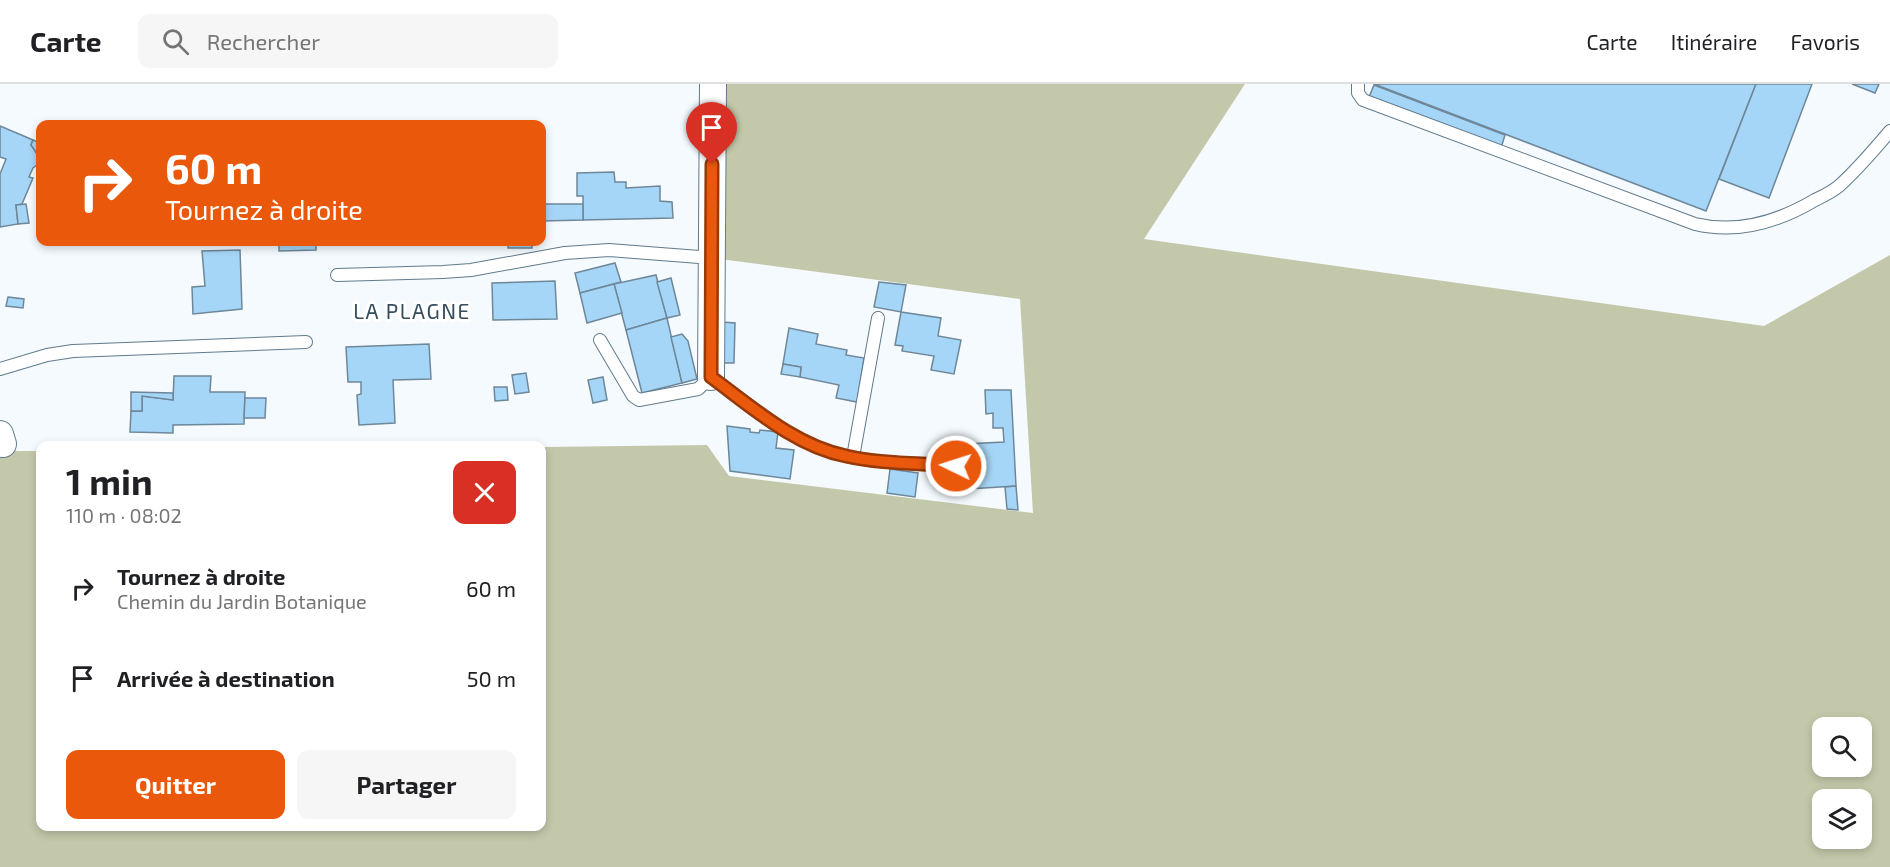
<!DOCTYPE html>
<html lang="fr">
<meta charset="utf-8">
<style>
body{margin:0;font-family:"Exo 2",sans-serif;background:#f6f6f6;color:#202124;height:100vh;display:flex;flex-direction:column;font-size:22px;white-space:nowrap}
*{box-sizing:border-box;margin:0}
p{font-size:20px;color:#757577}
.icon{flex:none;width:33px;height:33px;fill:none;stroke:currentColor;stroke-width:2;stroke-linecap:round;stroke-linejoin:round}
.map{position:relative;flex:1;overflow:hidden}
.drawer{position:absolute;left:36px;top:357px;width:510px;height:390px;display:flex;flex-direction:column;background:#fff;border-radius:12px;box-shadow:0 3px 9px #0003}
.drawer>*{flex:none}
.guide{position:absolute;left:36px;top:36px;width:510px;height:126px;border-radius:12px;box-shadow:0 3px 9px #0003;background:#ea580c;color:#fff;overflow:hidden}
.controls{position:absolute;left:1812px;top:633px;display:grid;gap:12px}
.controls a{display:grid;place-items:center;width:60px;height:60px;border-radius:12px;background:#fff;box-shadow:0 3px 9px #0003;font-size:30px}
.pin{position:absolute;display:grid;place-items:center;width:51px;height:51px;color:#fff;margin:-62px -26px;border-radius:50% 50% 50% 0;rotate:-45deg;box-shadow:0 0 6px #0007}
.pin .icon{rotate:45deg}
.me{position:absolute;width:66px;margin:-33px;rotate:274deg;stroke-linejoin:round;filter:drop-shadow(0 0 4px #0008)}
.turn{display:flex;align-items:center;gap:21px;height:126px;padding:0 30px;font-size:27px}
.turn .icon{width:78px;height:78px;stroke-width:2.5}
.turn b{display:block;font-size:42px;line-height:51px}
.round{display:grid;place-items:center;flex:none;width:63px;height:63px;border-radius:12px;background:#f6f6f6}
.head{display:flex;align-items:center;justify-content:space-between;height:102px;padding:0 30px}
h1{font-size:36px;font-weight:700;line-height:45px}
.cta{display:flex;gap:12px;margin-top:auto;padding:12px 30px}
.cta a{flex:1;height:69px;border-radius:12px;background:#ea580c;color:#fff;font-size:24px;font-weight:700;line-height:69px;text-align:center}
.cta a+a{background:#f6f6f6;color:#202124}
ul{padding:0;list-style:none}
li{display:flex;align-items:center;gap:18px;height:90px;padding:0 30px}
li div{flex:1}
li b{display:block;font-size:22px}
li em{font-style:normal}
header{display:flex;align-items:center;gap:36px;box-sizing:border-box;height:84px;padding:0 30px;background:#fff;border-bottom:2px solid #e0e0e0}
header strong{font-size:28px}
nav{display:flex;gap:33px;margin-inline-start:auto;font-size:21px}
.search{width:420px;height:54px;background:#f6f6f6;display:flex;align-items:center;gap:15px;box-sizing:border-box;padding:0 21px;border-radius:12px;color:#757577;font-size:22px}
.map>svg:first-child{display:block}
</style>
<header>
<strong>Carte</strong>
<div class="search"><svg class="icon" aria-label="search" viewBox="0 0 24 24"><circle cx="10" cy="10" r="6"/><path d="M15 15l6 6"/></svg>Rechercher</div>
<nav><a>Carte</a><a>Itinéraire</a><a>Favoris</a></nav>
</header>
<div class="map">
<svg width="1890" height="783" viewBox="0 0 1890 783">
<rect width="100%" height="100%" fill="#f4fafe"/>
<path fill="#c4c8aa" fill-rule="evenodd" d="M713,0H1245L1144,155L1764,242L1890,171V783H0V367H40V742H542V363L707,361L729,392L1033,429L1020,215L720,175ZM1822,644H1862V682H1822ZM1822,716H1862V754H1822Z"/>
<g fill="#a6d6f7" stroke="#6e8799" stroke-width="1.5">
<path d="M1374,0H1756L1706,127Z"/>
<path d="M1756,0H1812L1769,114L1719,95Z"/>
<path d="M1852,0H1879L1875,9Z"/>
<path d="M1374,1L1505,51L1501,64L1369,13Z"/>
<path d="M0,42L33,56L31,61L40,74V79L33,84L29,93L33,94L22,120L16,121L18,140L0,143V90L6,75L0,73Z"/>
<path d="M33,56L40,59V74L31,61Z"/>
<path d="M614,88L615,98H626V104L660,102V117L672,118L673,134L583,136V112H577V89Z"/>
<path d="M26,120L29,139L18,140L16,121Z"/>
<path d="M542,120H583V136L542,137Z"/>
<path d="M279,158H316V166L279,167Z"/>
<rect x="508" y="158" width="24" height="6"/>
<path d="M240,166L242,225L193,230L192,203L205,202L202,167Z"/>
<path d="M615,179L621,198L580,209L575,189Z"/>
<path d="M656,191L667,234L626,246L614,200Z"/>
<path d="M671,194L680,231L667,234L657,198Z"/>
<path d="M555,197L557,235L493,236L492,199Z"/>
<path d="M879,198L906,201L901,228L874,223Z"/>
<path d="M614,200L622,229L587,239L580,209Z"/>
<path d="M8,213L24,215L23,224L6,222Z"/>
<path d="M901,228L941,234L938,252L961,256L954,290L931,286L934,272L902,267L903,262L895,261Z"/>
<path d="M667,234L682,299L642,309L626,246Z"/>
<path d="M722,238L735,239L734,279H724Z"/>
<path d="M789,244L818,250L816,260L847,266L846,271L864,274L857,318L836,314L839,301L800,293L801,283L783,280Z"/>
<path d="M682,250L688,257L697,295L682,299L671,253Z"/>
<path d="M429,260L431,295L393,296L395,339L359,341L357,311L361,310V298H348L346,263Z"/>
<path d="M783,280L801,283L800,293L781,290Z"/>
<path d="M526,289L529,308L515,310L512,291Z"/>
<path d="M174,292H211L210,308H245L244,340L173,341V349L130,348L131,327H142V312L173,316Z"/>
<path d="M603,293L607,316L593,319L588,296Z"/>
<path d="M494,303H507L508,316L495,317Z"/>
<path d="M985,306H1011L1016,402L968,405L965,360L1004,358L1003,344H993V329L986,330Z"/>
<path d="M131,308L173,309V316L142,312V327H131Z"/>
<path d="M245,314H266L265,334H244Z"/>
<path d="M727,342L750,345V348L759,349L760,346L778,348L776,364L794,366L790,395L730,387Z"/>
<path d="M890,385L918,389L915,413L887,409Z"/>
<path d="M1016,402L1018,426L1007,425L1005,403Z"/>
</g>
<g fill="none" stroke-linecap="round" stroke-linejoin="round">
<g stroke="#617a8c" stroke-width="14">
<g id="lane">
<path d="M1358,0V9L1363,16L1695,140C1737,150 1778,138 1815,116C1823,112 1832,108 1839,102C1858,85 1874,66 1890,47"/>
<path d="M337,191L443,188L471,186L565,169L609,166L712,174"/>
<path d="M600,256L633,312L639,316L698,305L711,293C752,323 795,362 846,372C881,380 920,379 956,382"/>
<path d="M0,285L47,271L73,267L306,258"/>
<path d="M853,373L878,234"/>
</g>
</g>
<g stroke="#617a8c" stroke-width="28">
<g id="street">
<path d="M711,293L713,0"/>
<path d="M0,350L3,360"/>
</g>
</g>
<use href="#lane" stroke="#fff" stroke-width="12"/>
<use href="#street" stroke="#fff" stroke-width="26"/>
</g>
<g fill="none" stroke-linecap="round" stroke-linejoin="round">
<g stroke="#983908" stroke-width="15">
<path id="route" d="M712,80L711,293C752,323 795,362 846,372C881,380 920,379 956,382"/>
</g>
<use href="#route" stroke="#ea580c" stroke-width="10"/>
</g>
<g text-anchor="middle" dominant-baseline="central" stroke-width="6" stroke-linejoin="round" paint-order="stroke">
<g font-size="21" letter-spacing="1.5" fill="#344c5c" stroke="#fff">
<text x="412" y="226">LA PLAGNE</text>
</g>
</g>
</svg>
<div class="controls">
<a><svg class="icon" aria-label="search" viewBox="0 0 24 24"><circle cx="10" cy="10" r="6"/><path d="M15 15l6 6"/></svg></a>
<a><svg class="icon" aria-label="layers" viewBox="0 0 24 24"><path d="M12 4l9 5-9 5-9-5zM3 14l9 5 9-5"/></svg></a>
</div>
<div class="pin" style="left:712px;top:80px;background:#d93025"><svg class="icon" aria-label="arrive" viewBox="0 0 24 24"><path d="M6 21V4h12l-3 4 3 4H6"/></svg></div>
<svg class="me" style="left:956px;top:382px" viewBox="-20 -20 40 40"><circle r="17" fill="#ea580c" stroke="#fff" stroke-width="3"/><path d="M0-11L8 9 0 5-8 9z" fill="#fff"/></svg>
<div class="guide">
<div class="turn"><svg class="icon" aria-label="right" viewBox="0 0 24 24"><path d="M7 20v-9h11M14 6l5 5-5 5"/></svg><div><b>60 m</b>Tournez à droite</div></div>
</div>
<section class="drawer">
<div class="head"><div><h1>1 min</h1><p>110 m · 08:02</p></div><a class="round" style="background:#d93025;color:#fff"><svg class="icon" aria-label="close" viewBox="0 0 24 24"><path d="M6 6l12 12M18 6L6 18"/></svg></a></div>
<ul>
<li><svg class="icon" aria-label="right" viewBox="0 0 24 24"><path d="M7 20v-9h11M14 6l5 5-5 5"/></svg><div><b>Tournez à droite</b><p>Chemin du Jardin Botanique</p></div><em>60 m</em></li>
<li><svg class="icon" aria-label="arrive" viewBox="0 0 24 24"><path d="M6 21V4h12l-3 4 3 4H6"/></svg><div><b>Arrivée à destination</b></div><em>50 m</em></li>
</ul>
<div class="cta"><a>Quitter</a><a>Partager</a></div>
</section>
</div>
